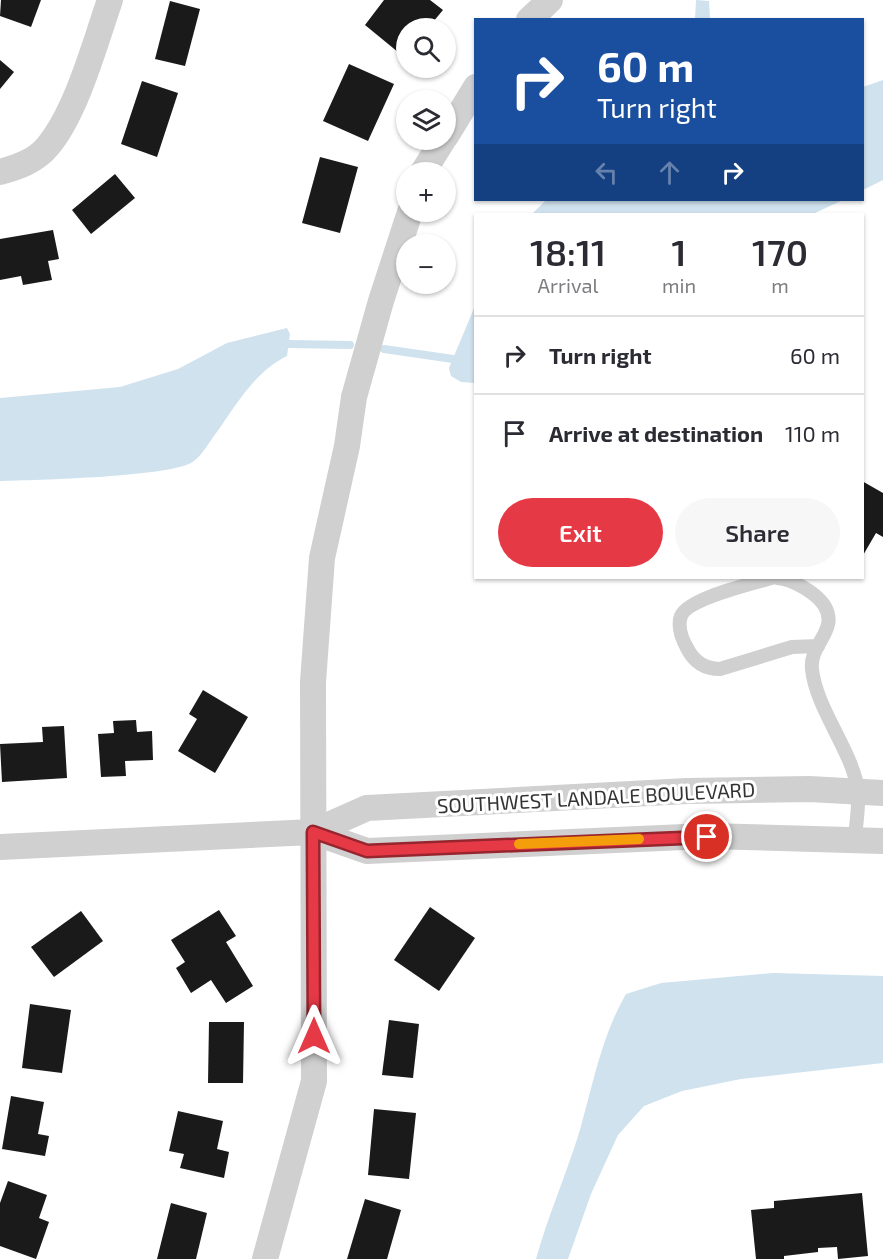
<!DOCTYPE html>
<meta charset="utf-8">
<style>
body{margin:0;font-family:"Exo 2",sans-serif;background:#f7f7f7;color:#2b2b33;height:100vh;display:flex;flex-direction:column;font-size:22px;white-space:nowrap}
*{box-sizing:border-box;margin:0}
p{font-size:20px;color:#7c7c81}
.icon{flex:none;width:33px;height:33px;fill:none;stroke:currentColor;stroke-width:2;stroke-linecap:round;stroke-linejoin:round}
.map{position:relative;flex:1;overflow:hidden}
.side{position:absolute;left:474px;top:213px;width:390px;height:366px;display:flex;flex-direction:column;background:#fff;border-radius:0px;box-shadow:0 2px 4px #0004}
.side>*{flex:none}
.top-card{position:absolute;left:474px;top:18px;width:390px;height:183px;border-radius:0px;box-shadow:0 2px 4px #0004;background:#1a4fa0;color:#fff;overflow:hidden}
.fabs{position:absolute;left:396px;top:18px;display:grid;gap:12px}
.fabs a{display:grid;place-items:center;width:60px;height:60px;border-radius:50%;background:#fff;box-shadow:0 2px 4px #0004;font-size:30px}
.pin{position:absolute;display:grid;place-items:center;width:51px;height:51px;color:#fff;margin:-26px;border:3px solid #fff;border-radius:50%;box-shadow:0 2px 6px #0007}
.me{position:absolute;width:66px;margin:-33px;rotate:0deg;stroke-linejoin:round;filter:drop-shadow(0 0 4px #0008)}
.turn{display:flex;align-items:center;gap:21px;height:126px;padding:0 24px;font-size:27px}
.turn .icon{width:78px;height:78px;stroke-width:2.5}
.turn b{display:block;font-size:42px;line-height:51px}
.lanes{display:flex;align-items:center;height:57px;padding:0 24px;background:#0003;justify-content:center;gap:30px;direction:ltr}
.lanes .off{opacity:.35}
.eta{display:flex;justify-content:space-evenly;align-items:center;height:102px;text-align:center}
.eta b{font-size:36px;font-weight:600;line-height:42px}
.primary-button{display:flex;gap:12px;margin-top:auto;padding:12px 24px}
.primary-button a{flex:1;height:69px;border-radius:36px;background:#e63946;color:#fff;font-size:24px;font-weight:600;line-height:69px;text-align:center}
.primary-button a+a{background:#f7f7f7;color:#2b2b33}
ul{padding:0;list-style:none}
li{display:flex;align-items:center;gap:18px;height:78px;padding:0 24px;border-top:2px solid #e1e1e2}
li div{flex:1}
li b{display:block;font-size:22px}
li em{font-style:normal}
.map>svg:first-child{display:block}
</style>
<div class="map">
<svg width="883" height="1259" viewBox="0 0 883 1259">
<rect width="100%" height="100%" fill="#fff"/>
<g fill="#cfe2ee">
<path d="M696,0L709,1L710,19H695Z"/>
<path d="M883,80V180L863,190V87Z"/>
<path d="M546,200H843L813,214H532Z"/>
<path d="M475,306V383L461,382L451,376L449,368Z"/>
<path d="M287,328L290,334L287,356C254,372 235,407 214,436C208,444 202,455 194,461C176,477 32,480 0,481V398L120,387L178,369L227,343Z"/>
<path d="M773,973L883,976V1063L741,1079L682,1091L644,1106L618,1135L591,1194L568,1259H536C548,1216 566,1175 579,1133C593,1085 601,1037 626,994L661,983Z"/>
</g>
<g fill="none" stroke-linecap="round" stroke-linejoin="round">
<g stroke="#cfe2ee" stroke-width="8">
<path d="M289,344L350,345"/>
<path d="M384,349L453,359"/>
</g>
</g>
<g fill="#1a1a1a">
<path d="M1,0H41L31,27L0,16Z"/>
<path d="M384,0H430L443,10L428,28H406L404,57L365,25Z"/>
<path d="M170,1L200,9L185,66L155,59Z"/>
<path d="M0,60L14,72L0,89Z"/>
<path d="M349,64L394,84L368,141L323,121Z"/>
<path d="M142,81L178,93L157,157L121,144Z"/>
<path d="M320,157L358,167L340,233L302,223Z"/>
<path d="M115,174L135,198L91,234L72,210Z"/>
<path d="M53,230L59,259L48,261L52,280L23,285L21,276L0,280V239Z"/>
<path d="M862,481L883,493V537L876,533L862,557Z"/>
<path d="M203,690L248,717L215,773L178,751L197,719L189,714Z"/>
<path d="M136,720L137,732L152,731L153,760L125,761L126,776L101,777L98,734L114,733L113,721Z"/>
<path d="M64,726L67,778L2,782L0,744L43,742L42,727Z"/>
<path d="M430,907L475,938L439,991L394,960Z"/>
<path d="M219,910L236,936L226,942L253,986L226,1003L211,980L191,993L176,968L185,962L171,940Z"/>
<path d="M81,911L103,941L54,977L31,947Z"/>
<path d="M30,1004L71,1010L62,1073L22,1068Z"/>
<path d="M389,1020L419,1024L413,1078L382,1075Z"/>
<path d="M209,1022H244L243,1083H208Z"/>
<path d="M11,1096L44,1102L38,1134L49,1136L45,1156L2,1149Z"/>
<path d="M374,1109L416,1113L409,1179L368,1175Z"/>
<path d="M178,1111L223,1121L217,1149L229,1152L224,1178L180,1168L184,1154L169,1151Z"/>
<path d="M8,1181L47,1195L39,1218L49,1222L36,1259L0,1246V1203Z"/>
<path d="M862,1193L868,1256L838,1259L837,1247L818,1248V1252L784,1256V1259H756L751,1210L774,1208V1201Z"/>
<path d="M365,1199L401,1210L387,1259H347Z"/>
<path d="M171,1203L207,1213L196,1259H157Z"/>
</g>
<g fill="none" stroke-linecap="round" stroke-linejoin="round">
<g stroke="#d0d0d0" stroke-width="14">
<path d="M771,578C752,584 688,598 681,616C677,627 682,639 687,648C694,662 705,669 720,669L792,647L818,646"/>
<path d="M777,578C792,579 815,592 824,605C840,630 809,644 812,669C816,710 855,754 858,793C859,808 856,824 855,838"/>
</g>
<g stroke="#d0d0d0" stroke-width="26">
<path d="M529,20L550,0"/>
<path d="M446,136L476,87"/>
<path d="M0,172C18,167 36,161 48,146C77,111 95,43 110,0"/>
<path d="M423,172L443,140"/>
<path d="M313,832L367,851L707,836L883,841"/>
<path d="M0,847L313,832L367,808L687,791L809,789L883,793"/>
<path d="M265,1259L314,1081L313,682L322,558L347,446L354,397L381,301L410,212"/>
</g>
</g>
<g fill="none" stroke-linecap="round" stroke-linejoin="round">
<g stroke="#96252e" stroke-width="15">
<path id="route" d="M314,1036L313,832L367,851L707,837"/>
</g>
<use href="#route" stroke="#e63946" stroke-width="10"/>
<path stroke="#f59e0b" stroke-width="10" d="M519,844L639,839"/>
</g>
<g text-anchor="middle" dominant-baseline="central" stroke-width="6" stroke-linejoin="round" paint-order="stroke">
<g font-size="20" fill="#333" stroke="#fff">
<text transform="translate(596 797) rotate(-3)">SOUTHWEST LANDALE BOULEVARD</text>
</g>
</g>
</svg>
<div class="fabs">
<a><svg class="icon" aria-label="search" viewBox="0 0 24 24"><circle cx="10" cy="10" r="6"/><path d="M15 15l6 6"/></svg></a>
<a><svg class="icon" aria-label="layers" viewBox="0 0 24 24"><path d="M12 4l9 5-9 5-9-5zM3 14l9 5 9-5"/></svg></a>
<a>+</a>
<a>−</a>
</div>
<div class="pin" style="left:707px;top:837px;background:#d93025"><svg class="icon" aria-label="arrive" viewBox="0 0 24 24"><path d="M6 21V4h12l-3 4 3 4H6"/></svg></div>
<svg class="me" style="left:314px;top:1036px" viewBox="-20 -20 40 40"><path d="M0-17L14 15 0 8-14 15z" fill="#e63946" stroke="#fff" stroke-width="4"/></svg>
<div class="top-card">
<div class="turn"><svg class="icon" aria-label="right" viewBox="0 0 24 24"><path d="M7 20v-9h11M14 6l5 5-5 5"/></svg><div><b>60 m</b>Turn right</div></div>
<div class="lanes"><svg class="icon off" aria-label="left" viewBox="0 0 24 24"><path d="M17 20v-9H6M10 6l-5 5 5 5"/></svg><svg class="icon off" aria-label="ahead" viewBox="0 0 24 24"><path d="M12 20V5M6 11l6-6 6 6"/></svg><svg class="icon" aria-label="right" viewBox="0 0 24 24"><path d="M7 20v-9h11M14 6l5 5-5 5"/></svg></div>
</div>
<section class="side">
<div class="eta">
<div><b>18:11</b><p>Arrival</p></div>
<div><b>1</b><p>min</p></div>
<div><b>170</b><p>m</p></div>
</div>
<ul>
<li><svg class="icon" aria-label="right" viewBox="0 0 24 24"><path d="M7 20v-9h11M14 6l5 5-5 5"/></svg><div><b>Turn right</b></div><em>60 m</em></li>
<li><svg class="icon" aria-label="arrive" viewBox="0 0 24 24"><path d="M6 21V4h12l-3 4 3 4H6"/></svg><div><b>Arrive at destination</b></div><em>110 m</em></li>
</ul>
<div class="primary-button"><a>Exit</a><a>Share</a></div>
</section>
</div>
